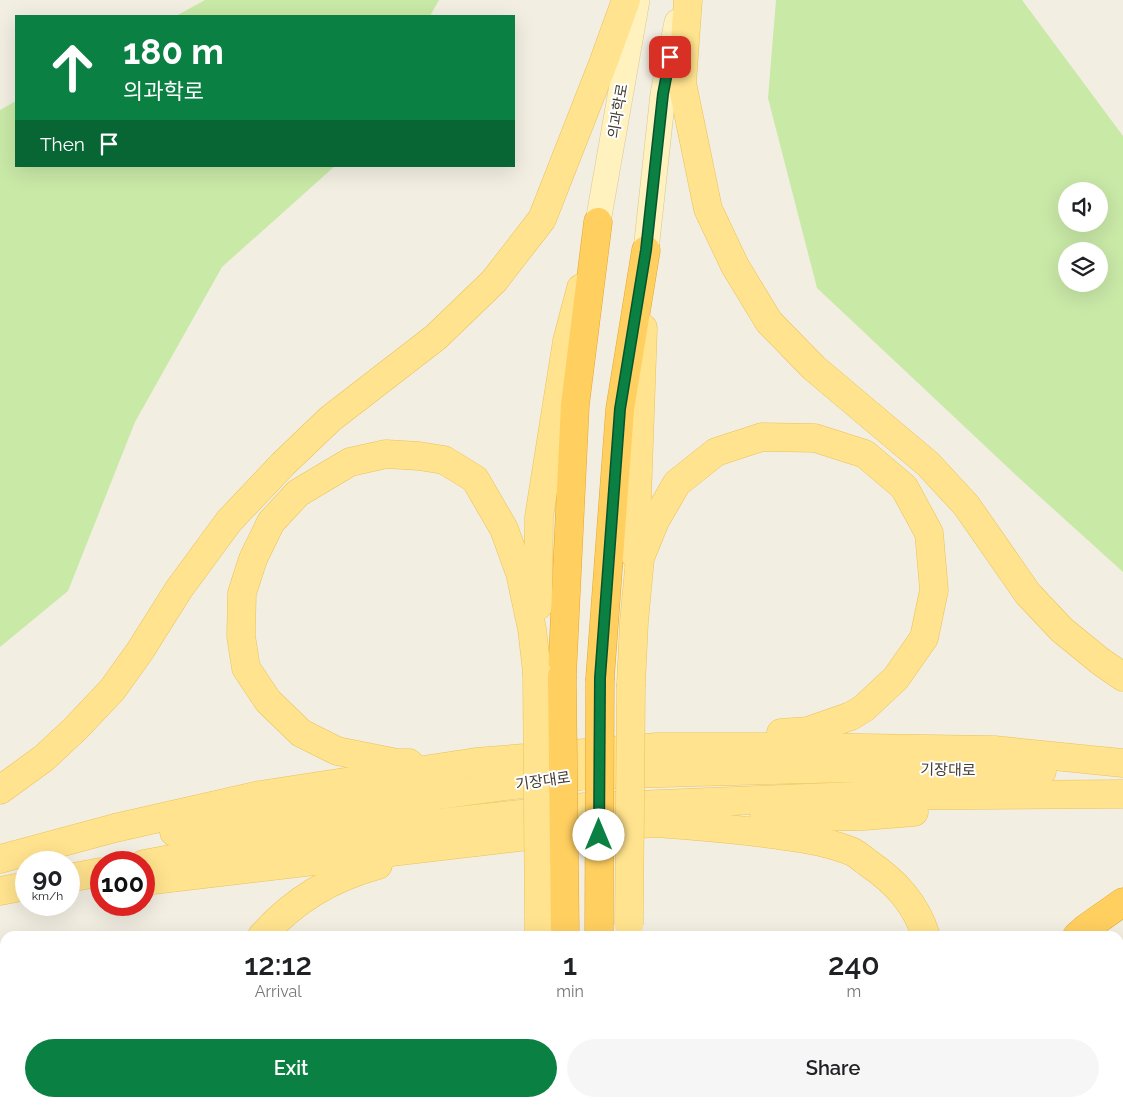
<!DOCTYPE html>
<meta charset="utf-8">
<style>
body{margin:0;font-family:Raleway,"Noto Sans KR",sans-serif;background:#f6f6f6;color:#202124;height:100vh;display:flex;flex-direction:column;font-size:19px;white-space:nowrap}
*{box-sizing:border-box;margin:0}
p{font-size:16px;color:#757577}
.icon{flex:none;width:28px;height:28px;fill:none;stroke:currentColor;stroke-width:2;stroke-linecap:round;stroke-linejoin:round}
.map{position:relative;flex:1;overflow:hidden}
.panel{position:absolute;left:0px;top:931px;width:1124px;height:176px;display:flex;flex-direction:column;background:#fff;border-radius:15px 15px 0 0;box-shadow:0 5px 20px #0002}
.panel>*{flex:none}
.hud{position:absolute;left:15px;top:15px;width:500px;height:152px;border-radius:0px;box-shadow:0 5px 20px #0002;background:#0b8043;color:#fff;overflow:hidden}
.controls{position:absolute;left:1058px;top:182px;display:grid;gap:10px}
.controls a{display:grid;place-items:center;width:50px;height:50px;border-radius:50%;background:#fff;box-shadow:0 5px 20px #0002;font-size:25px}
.speed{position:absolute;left:15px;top:851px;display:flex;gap:10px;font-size:25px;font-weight:700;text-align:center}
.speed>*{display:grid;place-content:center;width:65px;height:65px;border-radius:50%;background:#fff;box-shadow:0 5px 20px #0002;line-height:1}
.speed small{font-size:12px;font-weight:400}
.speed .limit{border:8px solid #d22;background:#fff;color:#111}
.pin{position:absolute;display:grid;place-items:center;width:42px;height:42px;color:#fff;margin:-21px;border-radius:10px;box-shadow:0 2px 8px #0006}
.me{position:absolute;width:55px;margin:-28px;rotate:0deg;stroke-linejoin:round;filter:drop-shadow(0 0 4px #0008)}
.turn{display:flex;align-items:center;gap:18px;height:105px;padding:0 25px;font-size:22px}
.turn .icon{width:65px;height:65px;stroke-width:2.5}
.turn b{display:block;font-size:35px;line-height:42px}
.then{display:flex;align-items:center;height:48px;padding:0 25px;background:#0003;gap:10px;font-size:19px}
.eta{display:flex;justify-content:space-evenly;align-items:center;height:85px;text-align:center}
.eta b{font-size:30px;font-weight:600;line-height:35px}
.primary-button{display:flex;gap:10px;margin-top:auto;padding:10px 25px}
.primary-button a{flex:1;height:58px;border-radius:30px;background:#0b8043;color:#fff;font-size:20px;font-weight:600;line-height:58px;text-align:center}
.primary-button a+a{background:#f6f6f6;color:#202124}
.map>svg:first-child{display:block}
</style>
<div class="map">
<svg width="1123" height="1107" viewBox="0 0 1123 1107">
<rect width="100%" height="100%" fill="#f2eee2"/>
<g fill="#c9e9a7" fill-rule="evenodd">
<path d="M205,0H439L430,16H176Z"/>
<path d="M776,0H1022L1123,136V572L1018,477L817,288L768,98ZM1066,191H1099V224H1066ZM1066,251H1099V284H1066Z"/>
<path d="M16,101V166H335L222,267L135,422L68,591L0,647V110Z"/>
</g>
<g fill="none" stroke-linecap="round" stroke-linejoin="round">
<g stroke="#bdb6a4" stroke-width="10">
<g id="lane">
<path d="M1119,953L1123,951"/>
<path d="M0,1023L5,1025"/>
<path d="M153,1102L160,1107"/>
<path d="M975,1107L978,1102"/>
</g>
</g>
<g stroke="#d8c790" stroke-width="26">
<g id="secondary">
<path d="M598,222L637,0"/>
<path d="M646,250L663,94L677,22"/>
</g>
</g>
<g stroke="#eac358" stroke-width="29">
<g id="primary">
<path d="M688,0L682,83L708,209L735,266L769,322L814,368L928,464L966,505L1028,594L1062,630L1100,661L1123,677"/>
<path d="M635,555L643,328"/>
<path d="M538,606L539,517L567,341L581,288"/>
<path d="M631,684L634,622L640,558L655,521L677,483L716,452L762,437L815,438L865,454L904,487L929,533L934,590L924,638L896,678L864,708L851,716L808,731L781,733"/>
<path d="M409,763H397L337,751L301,733L268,701L246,668L241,636L242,593L253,559L271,522L298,493L350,462L386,454L419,456L444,460L475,479L504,529L520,573L532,629L537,672"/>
<path d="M0,790L44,758L76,728L112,690L140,651L179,589L229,521L283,464L330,419L436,337L494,281L542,219L604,61L626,0"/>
<path d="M764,818L864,816L914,812"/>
<path d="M657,823C697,826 738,829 778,835C804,838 829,842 853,852C858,855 863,859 868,863C896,882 916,904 926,936"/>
<path d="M174,832L201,827L588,775L851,768L1042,771"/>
<path d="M0,859L115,828L260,795L476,762L657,747H800L994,750L1123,763"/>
<path d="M144,864L256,843L585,807L856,796L1123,794"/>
<path d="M69,878L101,872"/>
<path d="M153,880L613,826L654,823"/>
<path d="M0,891L26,886"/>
<path d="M262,936C294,900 331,878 378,865"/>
<path d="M269,1102L275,1107"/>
<path d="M693,1102L697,1107"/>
<path d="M498,1107L501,1102"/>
<path d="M880,1107L886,1102"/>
</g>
</g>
<g stroke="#e6a628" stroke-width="29">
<g id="highway">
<path d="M562,676L575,405L598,222"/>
<path d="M600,678L620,409L646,250"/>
<path d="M1077,936L1086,928L1123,902"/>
<path d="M0,962L5,963"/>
<path d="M216,1102L220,1107"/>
<path d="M544,1102V1107"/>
<path d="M567,1102V1107"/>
<path d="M599,1102V1107"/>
<path d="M624,1107V1102"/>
<path d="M933,1107L937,1102"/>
</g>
</g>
<use href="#lane" stroke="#fff" stroke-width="9"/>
<use href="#secondary" stroke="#fff2bf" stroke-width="25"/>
<use href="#primary" stroke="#ffe38e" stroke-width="28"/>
<use href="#highway" stroke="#ffcf60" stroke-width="28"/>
<g stroke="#eac358" stroke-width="29" stroke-linecap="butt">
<g id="primary-bridge">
<path d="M537,672L539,933"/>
<path d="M629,925L631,684"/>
</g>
</g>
<g stroke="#e6a628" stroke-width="29" stroke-linecap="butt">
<g id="highway-bridge">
<path d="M562,676L565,933"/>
<path d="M599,933L600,678"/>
</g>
</g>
<use href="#primary-bridge" stroke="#ffe38e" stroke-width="28"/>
<use href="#highway-bridge" stroke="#ffcf60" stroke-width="28"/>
</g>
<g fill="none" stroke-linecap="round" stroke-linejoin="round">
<g stroke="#07532c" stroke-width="12">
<path id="route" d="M599,835L600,678L620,409L646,250L663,94L670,57"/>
</g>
<use href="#route" stroke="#0b8043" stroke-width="9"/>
</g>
<g text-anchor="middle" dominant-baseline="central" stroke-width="4" stroke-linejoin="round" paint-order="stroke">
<g font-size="15" fill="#433d32" stroke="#fff">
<text transform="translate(618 111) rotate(-80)">의과학로</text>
<text transform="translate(948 770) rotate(1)">기장대로</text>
<text transform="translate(543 781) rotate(-8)">기장대로</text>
</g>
</g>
</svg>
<div class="controls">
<a><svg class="icon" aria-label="sound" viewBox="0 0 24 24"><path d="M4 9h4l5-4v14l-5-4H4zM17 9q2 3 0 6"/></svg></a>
<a><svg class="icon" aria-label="layers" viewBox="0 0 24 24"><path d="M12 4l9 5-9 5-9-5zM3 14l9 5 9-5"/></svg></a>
</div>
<div class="speed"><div>90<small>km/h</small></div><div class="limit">100</div></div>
<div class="pin" style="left:670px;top:57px;background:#d93025"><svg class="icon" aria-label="arrive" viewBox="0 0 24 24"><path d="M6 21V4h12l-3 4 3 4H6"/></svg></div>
<svg class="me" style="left:599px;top:835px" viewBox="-20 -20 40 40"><circle r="19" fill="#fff"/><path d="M0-13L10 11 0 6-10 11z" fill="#0b8043"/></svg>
<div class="hud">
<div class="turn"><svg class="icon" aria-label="ahead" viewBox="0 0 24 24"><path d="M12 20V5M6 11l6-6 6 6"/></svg><div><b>180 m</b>의과학로</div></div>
<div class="then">Then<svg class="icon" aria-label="arrive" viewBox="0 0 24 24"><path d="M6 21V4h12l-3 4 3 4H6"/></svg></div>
</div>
<section class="panel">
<div class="eta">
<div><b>12:12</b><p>Arrival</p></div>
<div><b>1</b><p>min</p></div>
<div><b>240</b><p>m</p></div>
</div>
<div class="primary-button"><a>Exit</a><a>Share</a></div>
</section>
</div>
